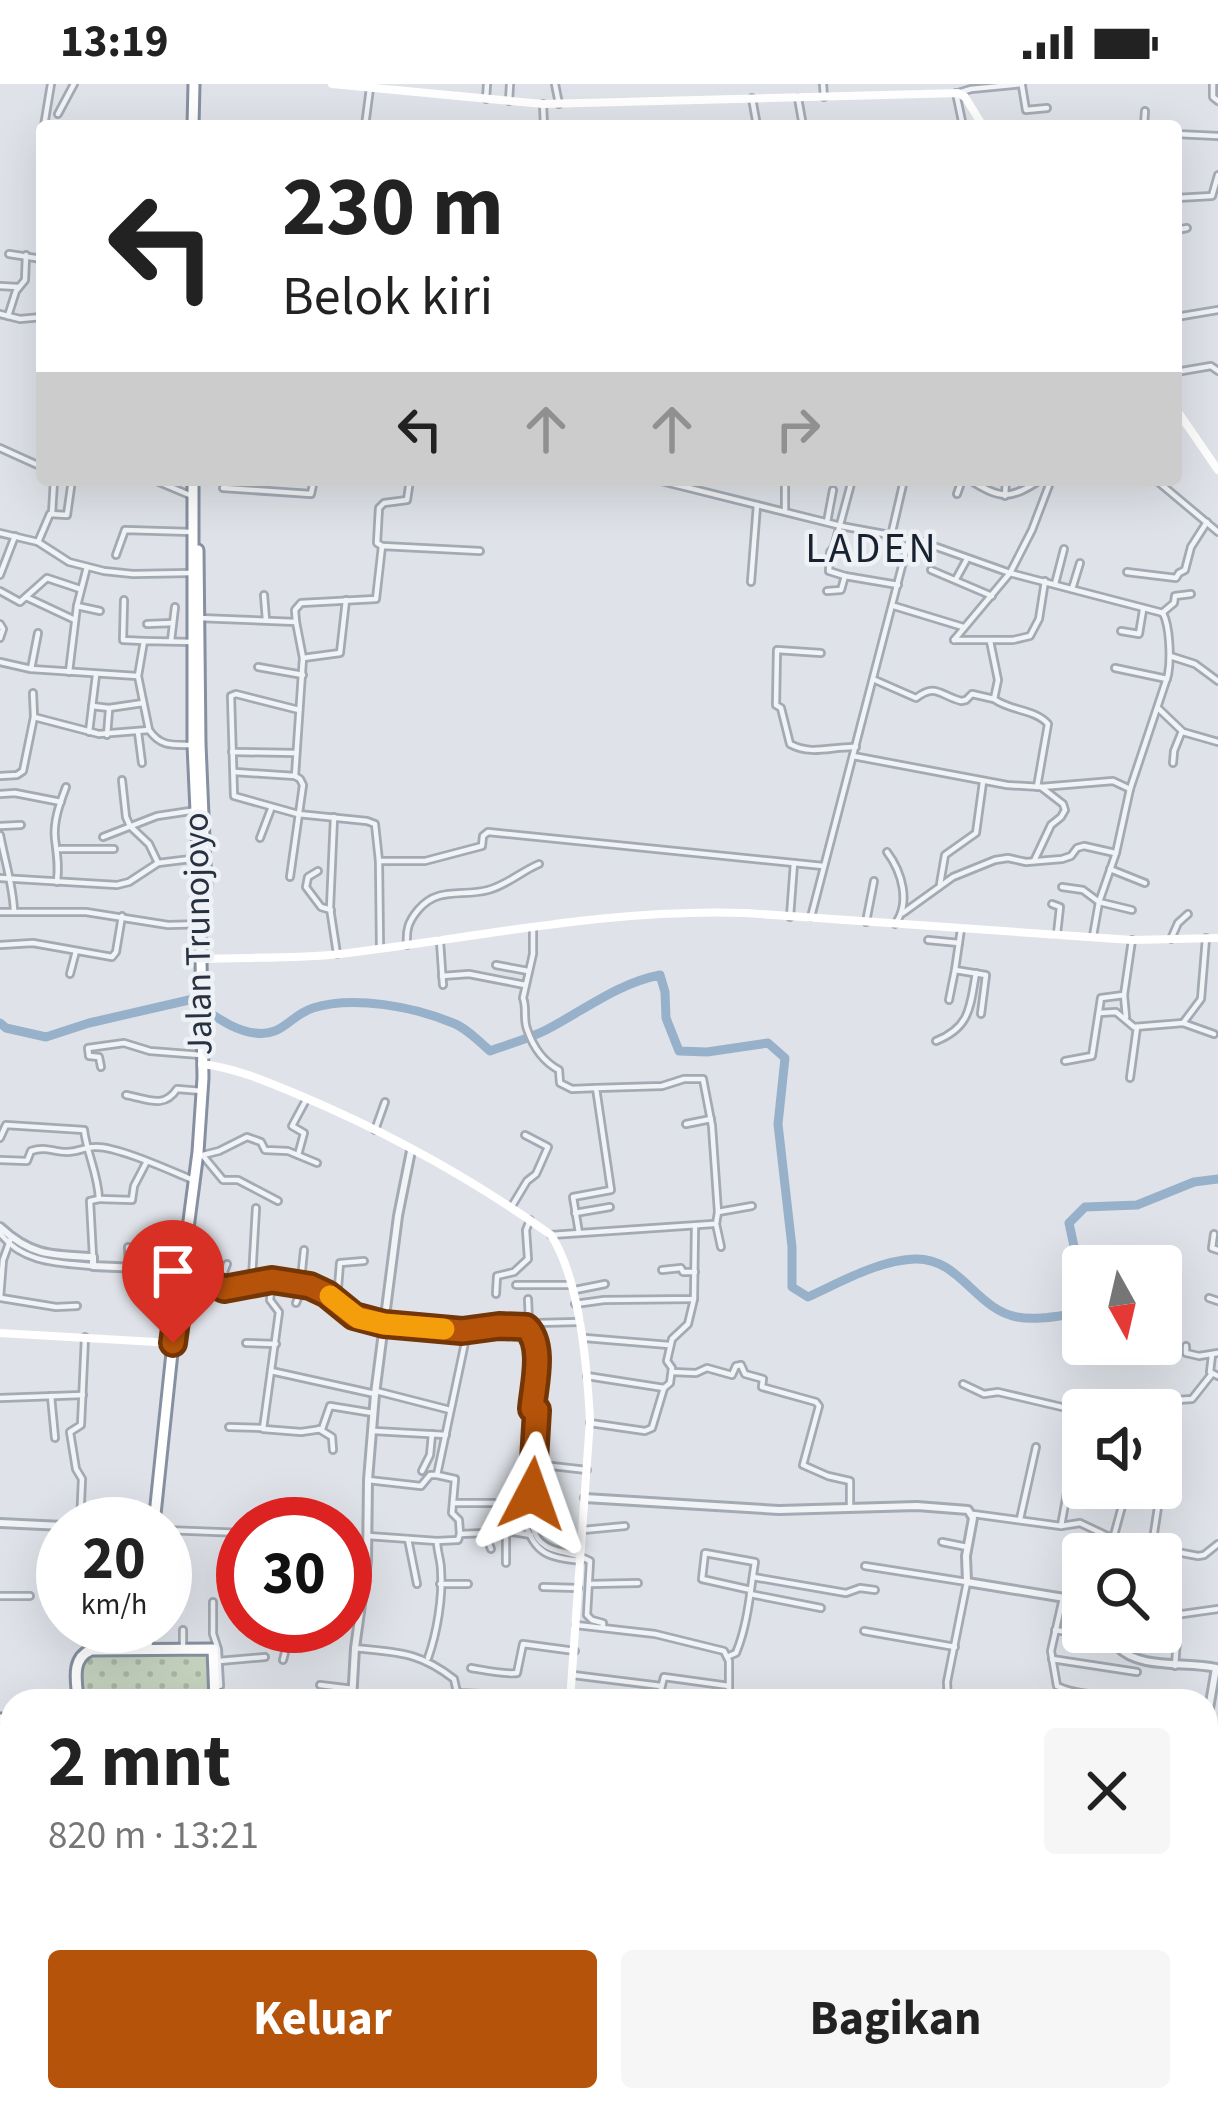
<!DOCTYPE html>
<html lang="id">
<meta charset="utf-8">
<style>
body{margin:0;font-family:"Source Sans 3",sans-serif;background:#f6f6f6;color:#222;height:100vh;display:flex;flex-direction:column;font-size:45px;white-space:nowrap}
*{box-sizing:border-box;margin:0}
p{font-size:39px;color:#767676}
.icon{flex:none;width:66px;height:66px;fill:none;stroke:currentColor;stroke-width:2;stroke-linecap:round;stroke-linejoin:round}
.map{position:relative;flex:1;overflow:hidden}
.panel{position:absolute;left:0px;top:1605px;width:1218px;height:423px;display:flex;flex-direction:column;background:#fff;border-radius:36px 36px 0 0;box-shadow:0 12px 48px #0002}
.panel>*{flex:none}
.banner{position:absolute;left:36px;top:36px;width:1146px;height:366px;border-radius:12px;box-shadow:0 12px 48px #0002;background:#fff;color:#222;overflow:hidden}
.needle{width:78px;rotate:172deg}
.controls{position:absolute;left:1062px;top:1161px;display:grid;gap:24px}
.controls a{display:grid;place-items:center;width:120px;height:120px;border-radius:12px;background:#fff;box-shadow:0 12px 48px #0002;font-size:60px}
.speed{position:absolute;left:36px;top:1413px;display:flex;gap:24px;font-size:60px;font-weight:700;text-align:center}
.speed>*{display:grid;place-content:center;width:156px;height:156px;border-radius:50%;background:#fff;box-shadow:0 12px 48px #0002;line-height:1}
.speed small{font-size:30px;font-weight:400}
.speed .limit{border:18px solid #d22;background:#fff;color:#111}
.pin{position:absolute;display:grid;place-items:center;width:102px;height:102px;color:#fff;margin:-123px -51px;border-radius:50% 50% 50% 0;rotate:-45deg;box-shadow:0 0 12px #0007}
.pin .icon{rotate:45deg}
.me{position:absolute;width:132px;margin:-66px;rotate:4deg;stroke-linejoin:round;filter:drop-shadow(0 0 9px #0008)}
.turn{display:flex;align-items:center;gap:42px;height:252px;padding:0 48px;font-size:54px}
.turn .icon{width:156px;height:156px;stroke-width:2.5}
.turn b{display:block;font-size:84px;line-height:102px}
.lanes{display:flex;align-items:center;height:114px;padding:0 48px;background:#0003;justify-content:center;gap:60px;direction:ltr}
.lanes .off{opacity:.35}
.round{display:grid;place-items:center;flex:none;width:126px;height:126px;border-radius:12px;background:#f6f6f6}
.head{display:flex;align-items:center;justify-content:space-between;height:204px;padding:0 48px}
h1{font-size:72px;font-weight:700;line-height:90px}
.primary-button{display:flex;gap:24px;margin-top:auto;padding:24px 48px}
.primary-button a{flex:1;height:138px;border-radius:12px;background:#b45309;color:#fff;font-size:48px;font-weight:700;line-height:138px;text-align:center}
.primary-button a+a{background:#f6f6f6;color:#222}
.status{display:flex;justify-content:space-between;align-items:center;height:84px;padding:0 60px;background:#fff;direction:ltr}
.status svg{height:33px;fill:currentColor}
.map>svg:first-child{display:block}
</style>
<div class="status"><b>13:19</b><svg viewBox="0 0 49 12"><path d="M0 12V9h3v3zM5 12V6h3v6zM10 12V3h3v9zM15 12V0h3v12zM26 1h20v11H26zM47 4h2v5h-2z"/></svg></div>
<div class="map">
<svg width="1218" height="2027" viewBox="0 0 1218 2027">
<defs>
<pattern id="grass-dots" width="8" height="8" patternUnits="userSpaceOnUse" patternTransform="scale(3)"><rect width="8" height="8" fill="#c5d3bf"/><path d="M2 2h.1M6 6h.1" fill="none" stroke="#a9b6a5" stroke-width="1.8" stroke-linecap="round"/></pattern>
</defs>
<rect width="100%" height="100%" fill="#dfe3e9"/>
<path fill="url(#grass-dots)" d="M98,1568L212,1569L213,1617H80L79,1589L84,1573Z"/>
<g fill="none" stroke-linecap="round" stroke-linejoin="round">
<g stroke="#98b1ca" stroke-width="9">
<path d="M0,939L6,944L46,953L89,939L189,916C211,928 230,946 255,949C283,953 290,931 313,924C353,911 415,923 453,939C466,944 479,957 490,967C509,960 528,955 546,946C583,927 618,899 660,891L665,908L666,934L679,967L707,968L768,959L785,974L778,1040L792,1163V1203L808,1213C841,1198 877,1177 914,1175C960,1173 975,1225 1017,1233C1038,1237 1062,1231 1083,1229"/>
<path d="M1083,1182L1075,1167L1069,1139L1085,1123L1137,1121L1194,1098L1218,1095"/>
</g>
<g stroke="#a4aab3" stroke-width="10">
<g id="minor">
<path d="M555,0L559,20"/>
<path d="M823,0L824,13"/>
<path d="M1213,0V13L1218,17"/>
<path d="M1022,2L1026,26L1047,24"/>
<path d="M956,9L963,42"/>
<path d="M958,9L971,5L1022,0"/>
<path d="M752,14L757,42"/>
<path d="M798,14L803,42"/>
<path d="M486,15L487,0"/>
<path d="M509,17L510,0"/>
<path d="M543,20L544,42"/>
<path d="M58,30L74,0"/>
<path d="M44,42L51,0"/>
<path d="M365,42L370,4"/>
<path d="M1144,42L1145,27"/>
<path d="M1176,50L1218,52"/>
<path d="M1176,114L1212,112L1218,91"/>
<path d="M1176,146L1187,144"/>
<path d="M9,170L42,175"/>
<path d="M0,202L18,203"/>
<path d="M0,230L20,235L42,233"/>
<path d="M8,232L16,207L25,196L26,171"/>
<path d="M1176,233L1218,226"/>
<path d="M1176,288L1211,282L1218,287"/>
<path d="M0,364L42,383"/>
<path d="M154,396L192,412"/>
<path d="M497,396H506"/>
<path d="M657,396L841,442L917,456L1010,489L1163,529C1170,543 1171,575 1168,591L1130,705L1116,769L1099,818L1093,852"/>
<path d="M852,396L834,463L830,468L829,487L845,492L898,501"/>
<path d="M970,396C1000,415 1010,416 1040,396"/>
<path d="M1156,396L1218,448"/>
<path d="M223,404L311,410L314,396"/>
<path d="M957,410L962,396"/>
<path d="M1005,412L1006,396"/>
<path d="M785,426V396"/>
<path d="M52,430L54,396"/>
<path d="M827,438L833,406"/>
<path d="M0,449L38,458L69,478L104,487L133,490L190,489"/>
<path d="M891,452L904,396"/>
<path d="M38,458L50,430L67,431L72,396"/>
<path d="M382,462L377,459L379,424L384,419L407,416L410,396"/>
<path d="M116,471L125,446L192,448"/>
<path d="M931,486L992,512"/>
<path d="M1127,488L1176,494L1179,489L1185,486L1191,463L1207,438"/>
<path d="M0,491L15,452"/>
<path d="M956,495L967,475"/>
<path d="M751,498L757,421"/>
<path d="M1055,500L1064,465"/>
<path d="M1072,505L1080,479"/>
<path d="M0,507L20,518L47,494L80,505"/>
<path d="M827,507L841,506L845,492"/>
<path d="M264,511L266,536"/>
<path d="M26,513L75,536"/>
<path d="M124,516L123,556L144,557"/>
<path d="M77,522L100,527"/>
<path d="M894,522L963,543"/>
<path d="M1162,529L1174,519L1175,512L1191,510"/>
<path d="M198,534L296,538L303,574L295,692L300,695L303,701L290,793"/>
<path d="M296,538L295,526L301,519L376,515L382,462L480,467"/>
<path d="M0,540L3,545L0,554"/>
<path d="M147,540L173,539"/>
<path d="M1121,547L1139,550L1143,526"/>
<path d="M954,556L1010,489L1032,446L1051,396"/>
<path d="M954,556H1013L1030,552L1039,535L1045,497"/>
<path d="M171,557L175,523"/>
<path d="M990,557L998,596L994,615C1010,627 1035,625 1048,640L1037,703"/>
<path d="M821,569L777,566L776,621L781,624L790,660C812,672 832,662 856,663"/>
<path d="M1170,572L1195,580L1218,597"/>
<path d="M303,574L340,569L346,516"/>
<path d="M0,578L31,585L137,592"/>
<path d="M258,583L303,591"/>
<path d="M1115,584L1167,595"/>
<path d="M31,585L38,549"/>
<path d="M69,588L77,522L87,483"/>
<path d="M875,596L916,614C936,599 939,611 961,617L966,616L972,610L994,615"/>
<path d="M92,622L109,624L143,619"/>
<path d="M1159,625L1182,647L1174,667L1173,679"/>
<path d="M299,626L236,610L231,612L234,712L298,730L367,737L375,740L379,777L380,863"/>
<path d="M34,633L99,650L149,646"/>
<path d="M89,648L96,591"/>
<path d="M138,648L142,679"/>
<path d="M1183,648L1218,658"/>
<path d="M107,651L109,626"/>
<path d="M189,661C171,661 160,662 149,646L138,592L144,557L192,558"/>
<path d="M232,668L296,669"/>
<path d="M853,672L1007,701L1041,703L1113,697L1130,705"/>
<path d="M235,688L295,692"/>
<path d="M0,692L17,691L23,687L34,633L33,609"/>
<path d="M122,696L126,733L130,742L149,760L158,779"/>
<path d="M0,710L15,709L61,718"/>
<path d="M334,733L330,824L337,870"/>
<path d="M0,742L21,741"/>
<path d="M0,751C5,778 13,801 14,827"/>
<path d="M103,753L157,732L197,726"/>
<path d="M260,754L271,725"/>
<path d="M60,765H114"/>
<path d="M887,768C902,788 911,819 895,840"/>
<path d="M379,777H425L482,762L483,752L488,748L823,782"/>
<path d="M1034,777L1051,741L1061,733L1065,726L1063,720L1041,703"/>
<path d="M1110,785L1145,799"/>
<path d="M318,787L308,793L306,803L321,823L331,826"/>
<path d="M0,794L117,801L129,798L158,779L199,774"/>
<path d="M57,798C59,781 57,771 55,755C53,737 60,719 66,703"/>
<path d="M940,800L945,771L976,749L983,698"/>
<path d="M1062,803L1083,806L1099,818L1132,826"/>
<path d="M1052,820L1060,823L1057,850"/>
<path d="M0,828H86L168,841L207,840"/>
<path d="M903,829L953,793L995,776L1008,774L1026,778L1062,775L1071,772L1077,764L1084,762L1115,769"/>
<path d="M790,833L794,779"/>
<path d="M811,833L909,455"/>
<path d="M866,838L874,797"/>
<path d="M533,844V870L523,914C527,924 523,934 527,945C533,963 544,978 559,986L560,999L572,1005L596,1004"/>
<path d="M961,845L955,886L986,891L981,930"/>
<path d="M1171,855L1178,839L1188,830"/>
<path d="M928,856L959,859"/>
<path d="M440,857L443,901"/>
<path d="M0,861L33,859L112,873L116,868L122,832"/>
<path d="M407,861C406,846 408,838 418,826C438,802 462,813 488,806C507,801 522,787 539,780"/>
<path d="M496,881L528,887"/>
<path d="M70,890L76,867"/>
<path d="M442,892L469,890L525,901"/>
<path d="M949,916L955,886"/>
<path d="M1099,929L1116,928L1134,943L1183,939L1201,915L1206,854"/>
<path d="M1126,933L1124,911L1132,856"/>
<path d="M1183,939L1214,950"/>
<path d="M936,957C971,943 970,922 976,889"/>
<path d="M1065,977L1092,972L1101,914L1124,911"/>
<path d="M101,983L99,973L89,972L88,964L124,959L150,967L201,971"/>
<path d="M1130,994L1137,943"/>
<path d="M126,1011C148,1015 164,1025 177,1005L202,1007"/>
<path d="M686,1040L711,1035"/>
<path d="M375,1046L385,1018"/>
<path d="M0,1054L6,1041L84,1046C87,1070 98,1090 99,1115L90,1117L93,1173"/>
<path d="M203,1071L219,1067L247,1053L261,1058L265,1066L288,1067L317,1079"/>
<path d="M298,1071L304,1049L292,1042L306,1016"/>
<path d="M204,1073L223,1096H238L278,1117"/>
<path d="M0,1076L27,1077L31,1067C46,1062 53,1068 67,1068C78,1068 85,1063 95,1063C117,1062 171,1087 193,1096"/>
<path d="M100,1115L132,1116L134,1102L146,1079"/>
<path d="M512,1122L527,1097L536,1090L548,1063L525,1051"/>
<path d="M718,1128L752,1122"/>
<path d="M575,1129L610,1123"/>
<path d="M0,1149C22,1179 59,1179 93,1182"/>
<path d="M579,1149L573,1113L611,1106L596,1004L662,1002L684,995H703L712,1042L718,1128L716,1140L721,1163"/>
<path d="M1214,1150L1212,1164L1218,1166"/>
<path d="M551,1151L713,1140"/>
<path d="M128,1163L129,1183"/>
<path d="M227,1180L221,1196C243,1204 262,1187 285,1191C305,1194 322,1200 337,1213C344,1219 350,1226 359,1230C388,1240 423,1241 453,1242C479,1244 514,1226 536,1243L541,1261L530,1425C533,1475 559,1461 590,1477L587,1531L592,1536L603,1539V1544"/>
<path d="M184,1186L224,1205L272,1196L310,1202L331,1213L354,1232L384,1240L462,1247L522,1242L534,1250L537,1265L525,1438C535,1471 549,1473 581,1477"/>
<path d="M662,1186L681,1184L683,1188H695"/>
<path d="M252,1194L256,1124"/>
<path d="M301,1196L304,1166"/>
<path d="M272,1198L270,1216L279,1228L263,1345L301,1348L322,1345L330,1322L373,1329"/>
<path d="M516,1201H570"/>
<path d="M575,1206L605,1200"/>
<path d="M334,1210L338,1204L340,1179L364,1177"/>
<path d="M496,1210L497,1192L514,1188L528,1175L526,1146L530,1136"/>
<path d="M0,1214L3,1176L11,1154"/>
<path d="M1,1214L56,1223L77,1222"/>
<path d="M1209,1214L1218,1217"/>
<path d="M528,1215L529,1237"/>
<path d="M296,1219L303,1202"/>
<path d="M575,1220L604,1216L694,1215L695,1143"/>
<path d="M536,1239L579,1238"/>
<path d="M585,1254L669,1261"/>
<path d="M246,1259L276,1260"/>
<path d="M1186,1262V1269L1199,1272L1218,1269"/>
<path d="M1212,1271L1210,1288L1218,1292"/>
<path d="M271,1287L375,1310"/>
<path d="M672,1288L696,1289L707,1284L732,1291L736,1282L741,1281L745,1290L763,1295L762,1303L816,1318L819,1322L803,1381L828,1392L850,1397V1424"/>
<path d="M587,1292L664,1304"/>
<path d="M963,1300L984,1310L998,1308L1083,1328"/>
<path d="M376,1307L450,1326"/>
<path d="M51,1312L55,1354"/>
<path d="M0,1314L83,1311"/>
<path d="M1158,1326L1162,1317L1192,1315L1211,1291"/>
<path d="M590,1339L645,1347L652,1344L664,1304L670,1299L672,1284L667,1277L672,1255L688,1240L694,1215"/>
<path d="M229,1343L263,1344"/>
<path d="M319,1345L332,1353L333,1366"/>
<path d="M374,1347L446,1351"/>
<path d="M534,1380L587,1386"/>
<path d="M422,1387L430,1371L432,1350"/>
<path d="M368,1396L421,1402L430,1391H437"/>
<path d="M453,1419H494"/>
<path d="M973,1430L1061,1442L1080,1439L1118,1457L1198,1472L1204,1471L1218,1460"/>
<path d="M1020,1435L1036,1363"/>
<path d="M80,1440L82,1395L76,1385L70,1348L81,1341L85,1253"/>
<path d="M1061,1442L1075,1365"/>
<path d="M165,1446L243,1449"/>
<path d="M583,1446L625,1442"/>
<path d="M485,1449L491,1465"/>
<path d="M239,1450L238,1483L243,1497"/>
<path d="M460,1450L459,1436L452,1429L455,1395L437,1391L467,1249"/>
<path d="M368,1452L437,1457L458,1456L460,1450L513,1448L531,1451"/>
<path d="M408,1455L417,1500"/>
<path d="M1113,1455L1127,1404"/>
<path d="M942,1458L967,1463"/>
<path d="M1152,1462L1158,1423"/>
<path d="M345,1479L367,1478"/>
<path d="M506,1479V1448"/>
<path d="M865,1482L967,1498L947,1598L948,1617"/>
<path d="M753,1493L846,1509L860,1504L875,1506"/>
<path d="M58,1494V1484L63,1482"/>
<path d="M440,1500H468"/>
<path d="M590,1500L638,1499"/>
<path d="M543,1503L578,1504"/>
<path d="M750,1510L821,1524"/>
<path d="M0,1512H30"/>
<path d="M1063,1514L1051,1567L1057,1602C1080,1613 1109,1611 1135,1611L1137,1617"/>
<path d="M213,1518V1550L218,1565L220,1602L214,1603"/>
<path d="M1161,1533L1218,1525"/>
<path d="M576,1541L655,1550L724,1567L729,1577V1617"/>
<path d="M90,1542L91,1566"/>
<path d="M183,1546V1565"/>
<path d="M1055,1546L1079,1550L1083,1530"/>
<path d="M864,1547L955,1563"/>
<path d="M355,1564C398,1569 418,1567 454,1595L459,1617"/>
<path d="M729,1572L736,1569C748,1540 750,1508 755,1478L705,1469L702,1495L751,1506"/>
<path d="M428,1574C437,1549 443,1513 441,1486C441,1477 437,1467 437,1457"/>
<path d="M1052,1575L1137,1588"/>
<path d="M283,1576L292,1542"/>
<path d="M219,1577L265,1573"/>
<path d="M1175,1582L1177,1555"/>
<path d="M471,1584C483,1586 507,1591 517,1589L523,1560L575,1567"/>
<path d="M573,1591L661,1602"/>
<path d="M320,1601L353,1605"/>
<path d="M456,1609L481,1610L492,1615"/>
<path d="M658,1617L664,1593L729,1602"/>
<path d="M1206,1670L1218,1663"/>
<path d="M1206,1785L1218,1788"/>
<path d="M0,1805H12"/>
<path d="M1206,1841L1209,1829"/>
<path d="M1206,1977V2027"/>
<path d="M374,2016L377,2027"/>
<path d="M531,2016L532,2027"/>
<path d="M720,2016L724,2022L734,2027"/>
<path d="M1187,2016L1189,2027"/>
<path d="M983,2019V2016"/>
<path d="M1045,2020L1046,2016"/>
<path d="M184,2027L185,2016"/>
<path d="M550,2027L584,2021"/>
<path d="M771,2027L773,2016"/>
<path d="M1057,2027L1060,2016"/>
</g>
</g>
<g stroke="#a4aab3" stroke-width="12">
<g id="tertiary">
<path d="M0,1143C31,1172 52,1171 93,1173V1182L183,1186"/>
<path d="M585,1414L779,1426L917,1422L968,1426L973,1434L966,1472L967,1498L1083,1517"/>
<path d="M0,1439L63,1442"/>
<path d="M1120,1548L1118,1563C1139,1586 1188,1577 1216,1584L1206,1642"/>
<path d="M352,1617L355,1564L367,1478L368,1396L375,1310L398,1132L411,1067"/>
<path d="M1206,1828L1218,1831"/>
<path d="M839,2027L840,2016"/>
</g>
</g>
<g stroke="#9ea7b5" stroke-width="15">
<path id="primary" d="M1126,2016L1182,2027"/>
</g>
<g stroke="#8690a0" stroke-width="15">
<g id="trunk">
<path d="M193,42L194,0"/>
<path d="M198,466L200,660L206,803"/>
<path d="M154,1440L173,1259L198,1068L203,994L200,816L193,661V396"/>
<path d="M147,1565L148,1542"/>
<path d="M78,1617C77,1598 70,1575 91,1566L213,1565L215,1617"/>
<path d="M0,1635H12"/>
</g>
</g>
<use href="#minor" stroke="#f1f3f7" stroke-width="4.5"/>
<use href="#tertiary" stroke="#f1f3f7" stroke-width="6"/>
<g stroke="#fff" stroke-width="8">
<path d="M332,0L543,20L958,9L965,13L983,42"/>
<path d="M1176,325L1218,386"/>
<path d="M201,875C247,873 295,875 340,870C475,854 609,824 746,829L1132,856L1218,854"/>
<path d="M202,980C236,984 268,998 299,1011C387,1048 474,1096 551,1151C580,1196 587,1282 590,1336L570,1617"/>
<path d="M0,1249L173,1259"/>
<path d="M0,1896H12"/>
<path d="M85,2017L90,2024L96,2027"/>
<path d="M484,2027L489,2016"/>
</g>
<use href="#primary" stroke="#fff" stroke-width="9"/>
<use href="#trunk" stroke="#fff" stroke-width="9"/>
</g>
<g fill="none" stroke-linecap="round" stroke-linejoin="round">
<g stroke="#753606" stroke-width="30">
<path id="route" d="M173,1259L183,1186L224,1205L272,1196L310,1202L327,1210L354,1232L384,1240L462,1247L499,1242L526,1243C545,1261 534,1301 532,1325L537,1326L532,1410"/>
</g>
<use href="#route" stroke="#b45309" stroke-width="21"/>
<path stroke="#f59e0b" stroke-width="21" d="M330,1212L358,1234L384,1240L444,1245"/>
</g>
<g text-anchor="middle" dominant-baseline="central" stroke-width="9" stroke-linejoin="round" paint-order="stroke">
<g font-size="36" fill="#273140" stroke="#eef2f6">
<text transform="translate(198 850) rotate(-91)">Jalan Trunojoyo</text>
</g>
<g font-size="42" letter-spacing="3" fill="#192231" stroke="#eef2f6">
<text x="872" y="465">LADEN</text>
</g>
</g>
</svg>
<div class="controls">
<a><svg class="needle" viewBox="-14 -14 28 28"><path d="M0-13l5 13h-10z" fill="#e53935"/><path d="M0 13l5-13h-10z" fill="#767676"/></svg></a>
<a><svg class="icon" aria-label="sound" viewBox="0 0 24 24"><path d="M4 9h4l5-4v14l-5-4H4zM17 9q2 3 0 6"/></svg></a>
<a><svg class="icon" aria-label="search" viewBox="0 0 24 24"><circle cx="10" cy="10" r="6"/><path d="M15 15l6 6"/></svg></a>
</div>
<div class="speed"><div>20<small>km/h</small></div><div class="limit">30</div></div>
<div class="pin" style="left:173px;top:1259px;background:#d93025"><svg class="icon" aria-label="arrive" viewBox="0 0 24 24"><path d="M6 21V4h12l-3 4 3 4H6"/></svg></div>
<svg class="me" style="left:532px;top:1410px" viewBox="-20 -20 40 40"><path d="M0-17L14 15 0 8-14 15z" fill="#b45309" stroke="#fff" stroke-width="4"/></svg>
<div class="banner">
<div class="turn"><svg class="icon" aria-label="left" viewBox="0 0 24 24"><path d="M17 20v-9H6M10 6l-5 5 5 5"/></svg><div><b>230 m</b>Belok kiri</div></div>
<div class="lanes"><svg class="icon" aria-label="left" viewBox="0 0 24 24"><path d="M17 20v-9H6M10 6l-5 5 5 5"/></svg><svg class="icon off" aria-label="ahead" viewBox="0 0 24 24"><path d="M12 20V5M6 11l6-6 6 6"/></svg><svg class="icon off" aria-label="ahead" viewBox="0 0 24 24"><path d="M12 20V5M6 11l6-6 6 6"/></svg><svg class="icon off" aria-label="right" viewBox="0 0 24 24"><path d="M7 20v-9h11M14 6l5 5-5 5"/></svg></div>
</div>
<section class="panel">
<div class="head"><div><h1>2 mnt</h1><p>820 m · 13:21</p></div><a class="round"><svg class="icon" aria-label="close" viewBox="0 0 24 24"><path d="M6 6l12 12M18 6L6 18"/></svg></a></div>
<div class="primary-button"><a>Keluar</a><a>Bagikan</a></div>
</section>
</div>
